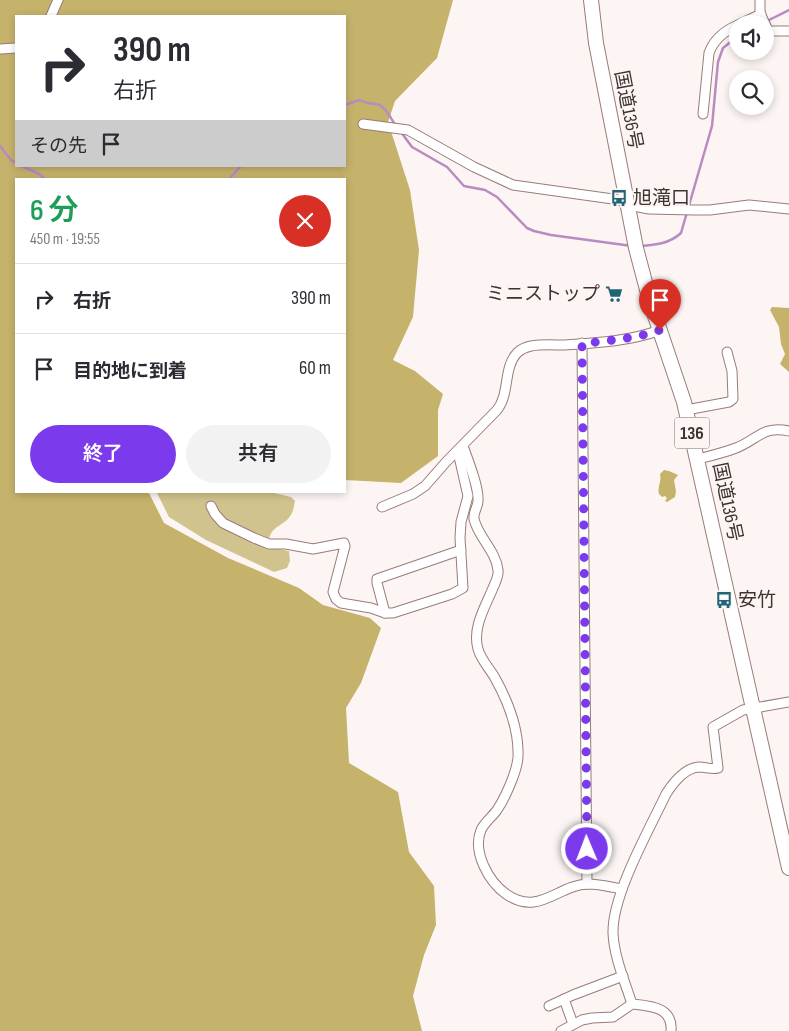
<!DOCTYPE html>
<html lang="ja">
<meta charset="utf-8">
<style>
body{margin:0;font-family:"Sofia Sans Condensed","Noto Sans JP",sans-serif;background:#f2f2f3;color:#2b2b33;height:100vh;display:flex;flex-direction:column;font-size:19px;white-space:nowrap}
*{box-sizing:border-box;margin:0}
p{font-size:16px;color:#7c7c81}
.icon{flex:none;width:28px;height:28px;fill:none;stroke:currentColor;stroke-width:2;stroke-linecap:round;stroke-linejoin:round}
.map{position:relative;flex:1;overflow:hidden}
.drawer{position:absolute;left:15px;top:178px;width:331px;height:315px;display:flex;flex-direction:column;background:#fff;border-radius:0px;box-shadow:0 2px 8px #0003}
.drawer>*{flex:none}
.top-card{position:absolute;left:15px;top:15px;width:331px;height:152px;border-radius:0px;box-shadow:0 2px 8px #0003;background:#fff;color:#2b2b33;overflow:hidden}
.fabs{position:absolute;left:729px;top:15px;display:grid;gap:10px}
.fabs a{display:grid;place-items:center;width:45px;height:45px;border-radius:50%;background:#fff;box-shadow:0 2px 8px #0003;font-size:25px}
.pin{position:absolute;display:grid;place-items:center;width:42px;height:42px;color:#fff;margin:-51px -21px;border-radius:50% 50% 50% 0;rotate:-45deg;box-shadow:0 0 5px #0007}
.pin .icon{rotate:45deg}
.me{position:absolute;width:55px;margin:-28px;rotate:359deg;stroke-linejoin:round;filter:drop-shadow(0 0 4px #0008)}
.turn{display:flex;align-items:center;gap:18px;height:105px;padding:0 15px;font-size:22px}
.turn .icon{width:65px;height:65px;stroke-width:2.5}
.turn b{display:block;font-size:35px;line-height:42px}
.then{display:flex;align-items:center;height:48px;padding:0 15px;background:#0003;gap:10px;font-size:19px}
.round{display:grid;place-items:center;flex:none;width:52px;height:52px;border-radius:26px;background:#f2f2f3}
.headline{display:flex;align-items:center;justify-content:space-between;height:85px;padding:0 15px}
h1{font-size:30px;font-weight:600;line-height:38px;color:#1e9e55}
.action{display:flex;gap:10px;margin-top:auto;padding:10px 15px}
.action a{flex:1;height:58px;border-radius:30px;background:#7c3aed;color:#fff;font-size:20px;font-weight:600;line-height:58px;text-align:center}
.action a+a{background:#f2f2f3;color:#2b2b33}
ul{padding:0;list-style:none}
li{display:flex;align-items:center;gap:15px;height:70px;padding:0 15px;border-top:1px solid #e1e1e2}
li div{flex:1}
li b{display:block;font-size:19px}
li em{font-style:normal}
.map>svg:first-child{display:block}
</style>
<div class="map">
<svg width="789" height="1031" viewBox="0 0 789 1031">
<rect width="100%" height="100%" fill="#fcf5f4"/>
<path fill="#d1c38d" d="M156,491H273L274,493L291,497L295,501C294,504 294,509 292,513C285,528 267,524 269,547L289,551L290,561L287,568L274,572L206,540L169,517Z"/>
<g fill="#c5b26b" fill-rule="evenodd">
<path d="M0,0H453L437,58L395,101L388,122L410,190L419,250L413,317L393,360L415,371L443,394L438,410V456L401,483L345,480V179H16V491H148L164,523L228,558L299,588L323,605L370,618L381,628L361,683L346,708L349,763L398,792L409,852L434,886L436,925L424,955L413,996L422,1031H0ZM16,16H345V166H16Z"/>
<path d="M772,307L789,308V372L780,364L785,354L781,344L779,327L770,310Z"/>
<path d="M664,470L669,471L678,475L674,480L676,491L675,497L667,502L665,501L667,498L665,496L662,497L659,494C657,487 662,481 660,474Z"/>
</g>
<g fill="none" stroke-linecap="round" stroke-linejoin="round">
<g stroke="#b88bc2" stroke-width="2.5">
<path d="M765,22L789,10"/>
<path d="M345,105L359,100C365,103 370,103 376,104C385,105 391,119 396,126"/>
<path d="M401,132L412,147L447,167L464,186L485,190L497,197L527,228L534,231L551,235L632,246"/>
<path d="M0,146L11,160L16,163"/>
<path d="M22,166L39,174L45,179"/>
<path d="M229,179L241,166"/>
<path d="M640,246C655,245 669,244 681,233L712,126L718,62L723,48L738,36"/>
</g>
<g stroke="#997c78" stroke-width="11">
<g id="minor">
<path d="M760,0V13L765,24"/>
<path d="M51,16L58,0"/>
<path d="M740,24L761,14"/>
<path d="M765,24L768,31H789"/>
<path d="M0,49L16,48"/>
<path d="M703,114L709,53C714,39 724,31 738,25"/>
<path d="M363,124L408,130L474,167L513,185L627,201"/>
<path d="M628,205L649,209L694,210H710L749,205L789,209"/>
<path d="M582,343L587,884"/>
<path d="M686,410L729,402L733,399L732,371L727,352"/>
<path d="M463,446C468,460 479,487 478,501C478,507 473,512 474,519C478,537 496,551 498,570C499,576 495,583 493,588C485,607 472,628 478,649C481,660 490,669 495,678C509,703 519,729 518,757C517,772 505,798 497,810C492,817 484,823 481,830C472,852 489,882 506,894C539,917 557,885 588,884C599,884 611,887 622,889"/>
<path d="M698,459C710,456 723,453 736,448C757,440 763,425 789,431"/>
<path d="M211,506L215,514L223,523L254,538L269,544H286L313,549L344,543L345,546L333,592L336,599L341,603L371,608L385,613H393L452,594L463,588L460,538L461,522L468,496L458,452"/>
<path d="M382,507L413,494L425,486L446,462L497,410C510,394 503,368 517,353C521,349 526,347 531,346C542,344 554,345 565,345C596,343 631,341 660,330"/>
<path d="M385,613L377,583V579L461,550"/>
<path d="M564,999L573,1024"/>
<path d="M632,1004C625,982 614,957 613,933C612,895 649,830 666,794C673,783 684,768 699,767C706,767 712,770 718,768L713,727L743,710L789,702"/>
<path d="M549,1006L573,995L623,976"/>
<path d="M561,1031L582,1020L592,1018L613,1017L632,1004C651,1006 673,1007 671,1031"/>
</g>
</g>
<g stroke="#997c78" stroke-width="16">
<path id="trunk" d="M591,0L596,43L636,248L650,301L684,402L789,868"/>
</g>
<use href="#minor" stroke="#fff" stroke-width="9"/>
<use href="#trunk" stroke="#fff" stroke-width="14"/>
</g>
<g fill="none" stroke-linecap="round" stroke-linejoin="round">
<path stroke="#7c3aed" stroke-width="9" stroke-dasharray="0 16.2" d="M587,849L582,344C608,340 635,339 660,330"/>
</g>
<defs>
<g id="bus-bare" transform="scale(1.35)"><path d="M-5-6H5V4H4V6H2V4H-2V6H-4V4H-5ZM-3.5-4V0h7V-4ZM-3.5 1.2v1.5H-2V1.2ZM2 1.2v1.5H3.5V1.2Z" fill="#206576" stroke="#fcf5f4" stroke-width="2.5" paint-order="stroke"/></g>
<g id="supermarket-bare" transform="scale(1.35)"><path d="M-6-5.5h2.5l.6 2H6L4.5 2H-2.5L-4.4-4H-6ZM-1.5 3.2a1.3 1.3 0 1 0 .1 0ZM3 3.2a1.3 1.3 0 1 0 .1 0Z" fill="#206576" stroke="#fcf5f4" stroke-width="2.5" paint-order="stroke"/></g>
</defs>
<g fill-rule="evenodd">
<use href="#bus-bare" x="619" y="198"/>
<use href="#supermarket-bare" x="614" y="294"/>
<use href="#bus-bare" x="724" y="600"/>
</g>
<g text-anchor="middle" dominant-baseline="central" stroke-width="4" stroke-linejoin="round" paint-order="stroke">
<rect fill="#fcf5f4" stroke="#786c6c" stroke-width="1" x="674.5" y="417.5" width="35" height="31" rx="4"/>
<g font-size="18" font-weight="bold" fill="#3f3231">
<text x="692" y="433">136</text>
</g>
<g font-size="19" fill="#3f3231" stroke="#fcf5f4">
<text transform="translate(628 110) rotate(79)">国道136号</text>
<text transform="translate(727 502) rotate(78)">国道136号</text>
</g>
<g font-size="19" fill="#3f3231" stroke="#fcf5f4" text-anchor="start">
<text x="633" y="198">旭滝口</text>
<text x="600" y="294" text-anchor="end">ミニストップ</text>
<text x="738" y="600">安竹</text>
</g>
</g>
</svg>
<div class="fabs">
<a><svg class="icon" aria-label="sound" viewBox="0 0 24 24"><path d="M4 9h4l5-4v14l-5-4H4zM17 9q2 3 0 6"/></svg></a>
<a><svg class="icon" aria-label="search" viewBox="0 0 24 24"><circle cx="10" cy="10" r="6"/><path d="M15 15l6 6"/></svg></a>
</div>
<div class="pin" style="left:660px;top:330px;background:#d93025"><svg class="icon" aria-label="arrive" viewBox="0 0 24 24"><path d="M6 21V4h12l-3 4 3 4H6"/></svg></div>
<svg class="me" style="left:587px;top:849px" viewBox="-20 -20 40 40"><circle r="17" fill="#7c3aed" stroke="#fff" stroke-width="3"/><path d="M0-11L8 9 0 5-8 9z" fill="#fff"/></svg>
<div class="top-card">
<div class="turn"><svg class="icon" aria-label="right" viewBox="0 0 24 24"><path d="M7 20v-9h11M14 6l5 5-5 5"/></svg><div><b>390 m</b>右折</div></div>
<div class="then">その先<svg class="icon" aria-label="arrive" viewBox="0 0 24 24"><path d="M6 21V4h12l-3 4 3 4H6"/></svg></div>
</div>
<section class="drawer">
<div class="headline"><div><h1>6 分</h1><p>450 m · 19:55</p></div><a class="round" style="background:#d93025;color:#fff"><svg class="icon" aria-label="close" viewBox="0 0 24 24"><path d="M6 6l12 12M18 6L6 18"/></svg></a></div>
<ul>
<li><svg class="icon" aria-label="right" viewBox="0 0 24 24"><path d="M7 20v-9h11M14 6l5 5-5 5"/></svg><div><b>右折</b></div><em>390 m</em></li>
<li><svg class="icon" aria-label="arrive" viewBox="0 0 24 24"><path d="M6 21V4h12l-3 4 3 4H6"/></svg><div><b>目的地に到着</b></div><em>60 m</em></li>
</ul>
<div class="action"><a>終了</a><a>共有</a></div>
</section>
</div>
